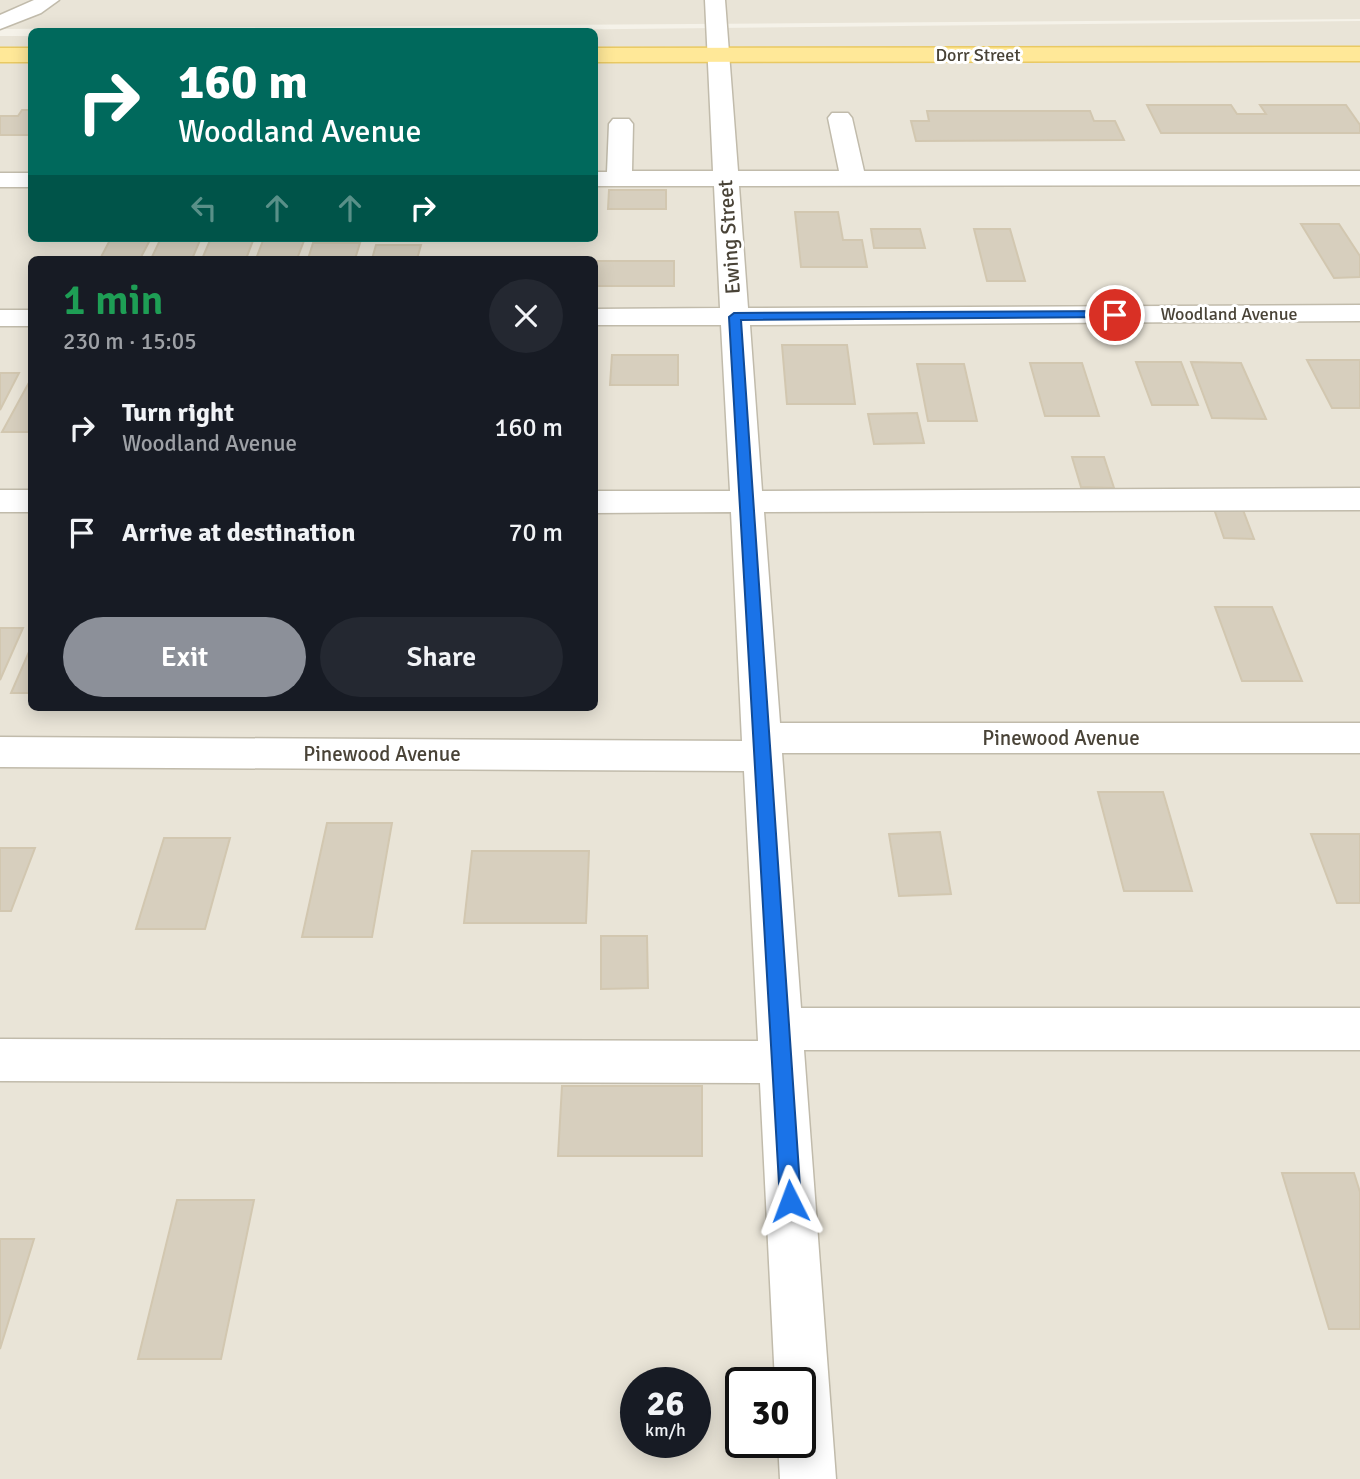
<!DOCTYPE html>
<meta charset="utf-8">
<style>
body{margin:0;font-family:Signika,sans-serif;background:#242831;color:#f1f3f6;height:100vh;display:flex;flex-direction:column;font-size:26px;white-space:nowrap}
*{box-sizing:border-box;margin:0}
p{font-size:23px;color:#9ea1a6}
.icon{flex:none;width:38px;height:38px;fill:none;stroke:currentColor;stroke-width:2;stroke-linecap:round;stroke-linejoin:round}
.map{position:relative;flex:1;overflow:hidden}
.sheet{position:absolute;left:28px;top:256px;width:570px;height:455px;display:flex;flex-direction:column;background:#171b24;border-radius:10px;box-shadow:0 4px 18px #0003}
.sheet>*{flex:none}
.hud{position:absolute;left:28px;top:28px;width:570px;height:214px;border-radius:10px;box-shadow:0 4px 18px #0003;background:#00695c;color:#fff;overflow:hidden}
.speed{position:absolute;left:620px;top:1367px;display:flex;gap:14px;font-size:35px;font-weight:700;text-align:center}
.speed>*{display:grid;place-content:center;width:91px;height:91px;border-radius:50%;background:#171b24;box-shadow:0 4px 18px #0003;line-height:1}
.speed small{font-size:18px;font-weight:400}
.speed .limit{border:4px solid #111;border-radius:10px;background:#fff;color:#111}
.pin{position:absolute;display:grid;place-items:center;width:60px;height:60px;color:#fff;margin:-30px;border:4px solid #fff;border-radius:50%;box-shadow:0 2px 7px #0007}
.me{position:absolute;width:77px;margin:-38px;rotate:357deg;stroke-linejoin:round;filter:drop-shadow(0 0 5px #0008)}
.turn{display:flex;align-items:center;gap:24px;height:147px;padding:0 35px;font-size:32px}
.turn .icon{width:91px;height:91px;stroke-width:2.5}
.turn b{display:block;font-size:49px;line-height:60px}
.lanes{display:flex;align-items:center;height:66px;padding:0 35px;background:#0003;justify-content:center;gap:35px;direction:ltr}
.lanes .off{opacity:.35}
.round{display:grid;place-items:center;flex:none;width:74px;height:74px;border-radius:37px;background:#242831}
.overview{display:flex;align-items:center;justify-content:space-between;height:119px;padding:0 35px}
h1{font-size:42px;font-weight:600;line-height:52px;color:#1e9e55}
.action{display:flex;gap:14px;margin-top:auto;padding:14px 35px}
.action a{flex:1;height:80px;border-radius:42px;background:#8c9099;color:#fff;font-size:28px;font-weight:600;line-height:80px;text-align:center}
.action a+a{background:#242831;color:#f1f3f6}
ul{padding:0;list-style:none}
li{display:flex;align-items:center;gap:21px;height:105px;padding:0 35px}
li div{flex:1}
li b{display:block;font-size:26px}
li em{font-style:normal}
.map>svg:first-child{display:block}
</style>
<div class="map">
<svg width="1360" height="1479" viewBox="0 0 1360 1479">
<rect width="100%" height="100%" fill="#f5f2e9"/>
<g fill="#e9e4d7" fill-rule="evenodd">
<path d="M0,0H1360V19L0,29Z"/>
<path d="M1360,21V1479H0V36H31L32,238H595V32L436,31ZM32,259H595V707H32ZM635,1382H695V1442H635ZM740,1382H800V1442H740Z"/>
</g>
<g fill="#d7cfbe" stroke="#d2c7b0" stroke-width="2">
<path d="M1147,105H1231L1237,114H1266L1260,105H1346L1360,125V133H1161Z"/>
<path d="M22,110H32V135H0V116H18Z"/>
<path d="M927,111H1090L1094,121H1115L1124,140L916,141L911,121H929Z"/>
<path d="M609,190H666V209H608Z"/>
<path d="M795,212H838L843,240H862L867,267H801Z"/>
<path d="M1301,224H1339L1360,256V277L1334,278Z"/>
<path d="M871,229H920L925,248H874Z"/>
<path d="M974,229H1010L1025,281H987Z"/>
<path d="M161,238H201L192,259H151Z"/>
<path d="M211,238H254L246,259H202Z"/>
<path d="M264,238H305L297,259H256Z"/>
<path d="M110,240H150L140,259H100Z"/>
<path d="M313,243H360L355,259H308Z"/>
<path d="M376,245H421L417,259H372Z"/>
<rect x="595" y="261" width="79" height="25"/>
<path d="M782,345H847L855,404H787Z"/>
<path d="M612,355H678V385H610Z"/>
<path d="M1307,360H1360V408H1332Z"/>
<path d="M1136,362H1181L1198,405H1152Z"/>
<path d="M1191,362L1241,363L1266,419L1212,418Z"/>
<path d="M1030,363H1082L1099,416H1045Z"/>
<path d="M917,364H964L977,421H928Z"/>
<path d="M0,373H19L0,410Z"/>
<path d="M32,377V432H2Z"/>
<path d="M917,413L924,443L874,444L868,414Z"/>
<path d="M1072,457H1104L1114,488L1081,487Z"/>
<path d="M1214,509L1243,510L1254,539L1224,538Z"/>
<path d="M1215,607H1272L1302,681H1242Z"/>
<path d="M0,628H23L0,680Z"/>
<path d="M32,645V693H11Z"/>
<path d="M1098,792H1163L1192,891H1124Z"/>
<path d="M327,823H392L372,937H302Z"/>
<path d="M940,832L951,894L899,896L889,834Z"/>
<path d="M1311,834H1360V903H1337Z"/>
<path d="M164,838H230L205,929H136Z"/>
<path d="M0,848H35L11,911H0Z"/>
<path d="M472,851H589L586,923H464Z"/>
<path d="M601,936H647L648,988L601,989Z"/>
<path d="M562,1086H702V1156H558Z"/>
<path d="M1282,1173H1354L1360,1192V1329H1329Z"/>
<path d="M177,1200H254L221,1359H138Z"/>
<path d="M0,1239H34L0,1349Z"/>
</g>
<g fill="none" stroke-linecap="round" stroke-linejoin="round">
<g stroke="#c1bbab" stroke-width="3">
<g id="minor">
<path d="M34,0H59L41,13L0,29V15Z"/>
<path d="M705,0H725L738,171H839L828,118L832,113H848L852,118L864,171H1360V185L739,186L748,308L1360,305V321L750,325L762,491L1360,488V510L764,512L780,723H1360V753H782L801,1008H1360V1050H804L836,1479H780L778,1442H800V1382H775L760,1083L0,1081V1039L758,1041L744,771L0,767V737L742,741L731,512L595,513V491H730L721,325H595V309L720,308L714,186H595V172H607L609,124L613,119H629L633,124L632,171H713Z"/>
<rect x="0" y="173" width="32" height="14"/>
<rect x="0" y="310" width="32" height="16"/>
<rect x="0" y="490" width="32" height="22"/>
</g>
</g>
<g stroke="#e9c963" stroke-width="3">
<g id="major">
<path d="M1360,47V61L595,62V48Z"/>
<rect x="0" y="48" width="32" height="14"/>
</g>
</g>
<use href="#minor" fill="#fff" fill-rule="evenodd"/>
<use href="#major" fill="#ffe898" fill-rule="evenodd"/>
</g>
<path fill="#1a73e8" stroke="#114b97" stroke-width="2" d="M1115,311L1121,315L1119,317L741,320L801,1201L798,1208L790,1211L783,1208L780,1201L729,317L734,313Z"/>
<g text-anchor="middle" dominant-baseline="central" stroke-width="6" stroke-linejoin="round" paint-order="stroke">
<g font-size="18" fill="#494337" stroke="#fff">
<text x="978" y="55">Dorr Street</text>
<text x="1229" y="314">Woodland Avenue</text>
</g>
<g font-size="21" fill="#494337" stroke="#fff">
<text transform="translate(729 237) rotate(-94)">Ewing Street</text>
<text x="1061" y="738">Pinewood Avenue</text>
<text x="382" y="754">Pinewood Avenue</text>
</g>
</g>
</svg>
<div class="speed"><div>26<small>km/h</small></div><div class="limit">30</div></div>
<div class="pin" style="left:1115px;top:315px;background:#d93025"><svg class="icon" aria-label="arrive" viewBox="0 0 24 24"><path d="M6 21V4h12l-3 4 3 4H6"/></svg></div>
<svg class="me" style="left:790px;top:1201px" viewBox="-20 -20 40 40"><path d="M0-17L14 15 0 8-14 15z" fill="#1a73e8" stroke="#fff" stroke-width="4"/></svg>
<div class="hud">
<div class="turn"><svg class="icon" aria-label="right" viewBox="0 0 24 24"><path d="M7 20v-9h11M14 6l5 5-5 5"/></svg><div><b>160 m</b>Woodland Avenue</div></div>
<div class="lanes"><svg class="icon off" aria-label="left" viewBox="0 0 24 24"><path d="M17 20v-9H6M10 6l-5 5 5 5"/></svg><svg class="icon off" aria-label="ahead" viewBox="0 0 24 24"><path d="M12 20V5M6 11l6-6 6 6"/></svg><svg class="icon off" aria-label="ahead" viewBox="0 0 24 24"><path d="M12 20V5M6 11l6-6 6 6"/></svg><svg class="icon" aria-label="right" viewBox="0 0 24 24"><path d="M7 20v-9h11M14 6l5 5-5 5"/></svg></div>
</div>
<section class="sheet">
<div class="overview"><div><h1>1 min</h1><p>230 m · 15:05</p></div><a class="round"><svg class="icon" aria-label="close" viewBox="0 0 24 24"><path d="M6 6l12 12M18 6L6 18"/></svg></a></div>
<ul>
<li><svg class="icon" aria-label="right" viewBox="0 0 24 24"><path d="M7 20v-9h11M14 6l5 5-5 5"/></svg><div><b>Turn right</b><p>Woodland Avenue</p></div><em>160 m</em></li>
<li><svg class="icon" aria-label="arrive" viewBox="0 0 24 24"><path d="M6 21V4h12l-3 4 3 4H6"/></svg><div><b>Arrive at destination</b></div><em>70 m</em></li>
</ul>
<div class="action"><a>Exit</a><a>Share</a></div>
</section>
</div>
